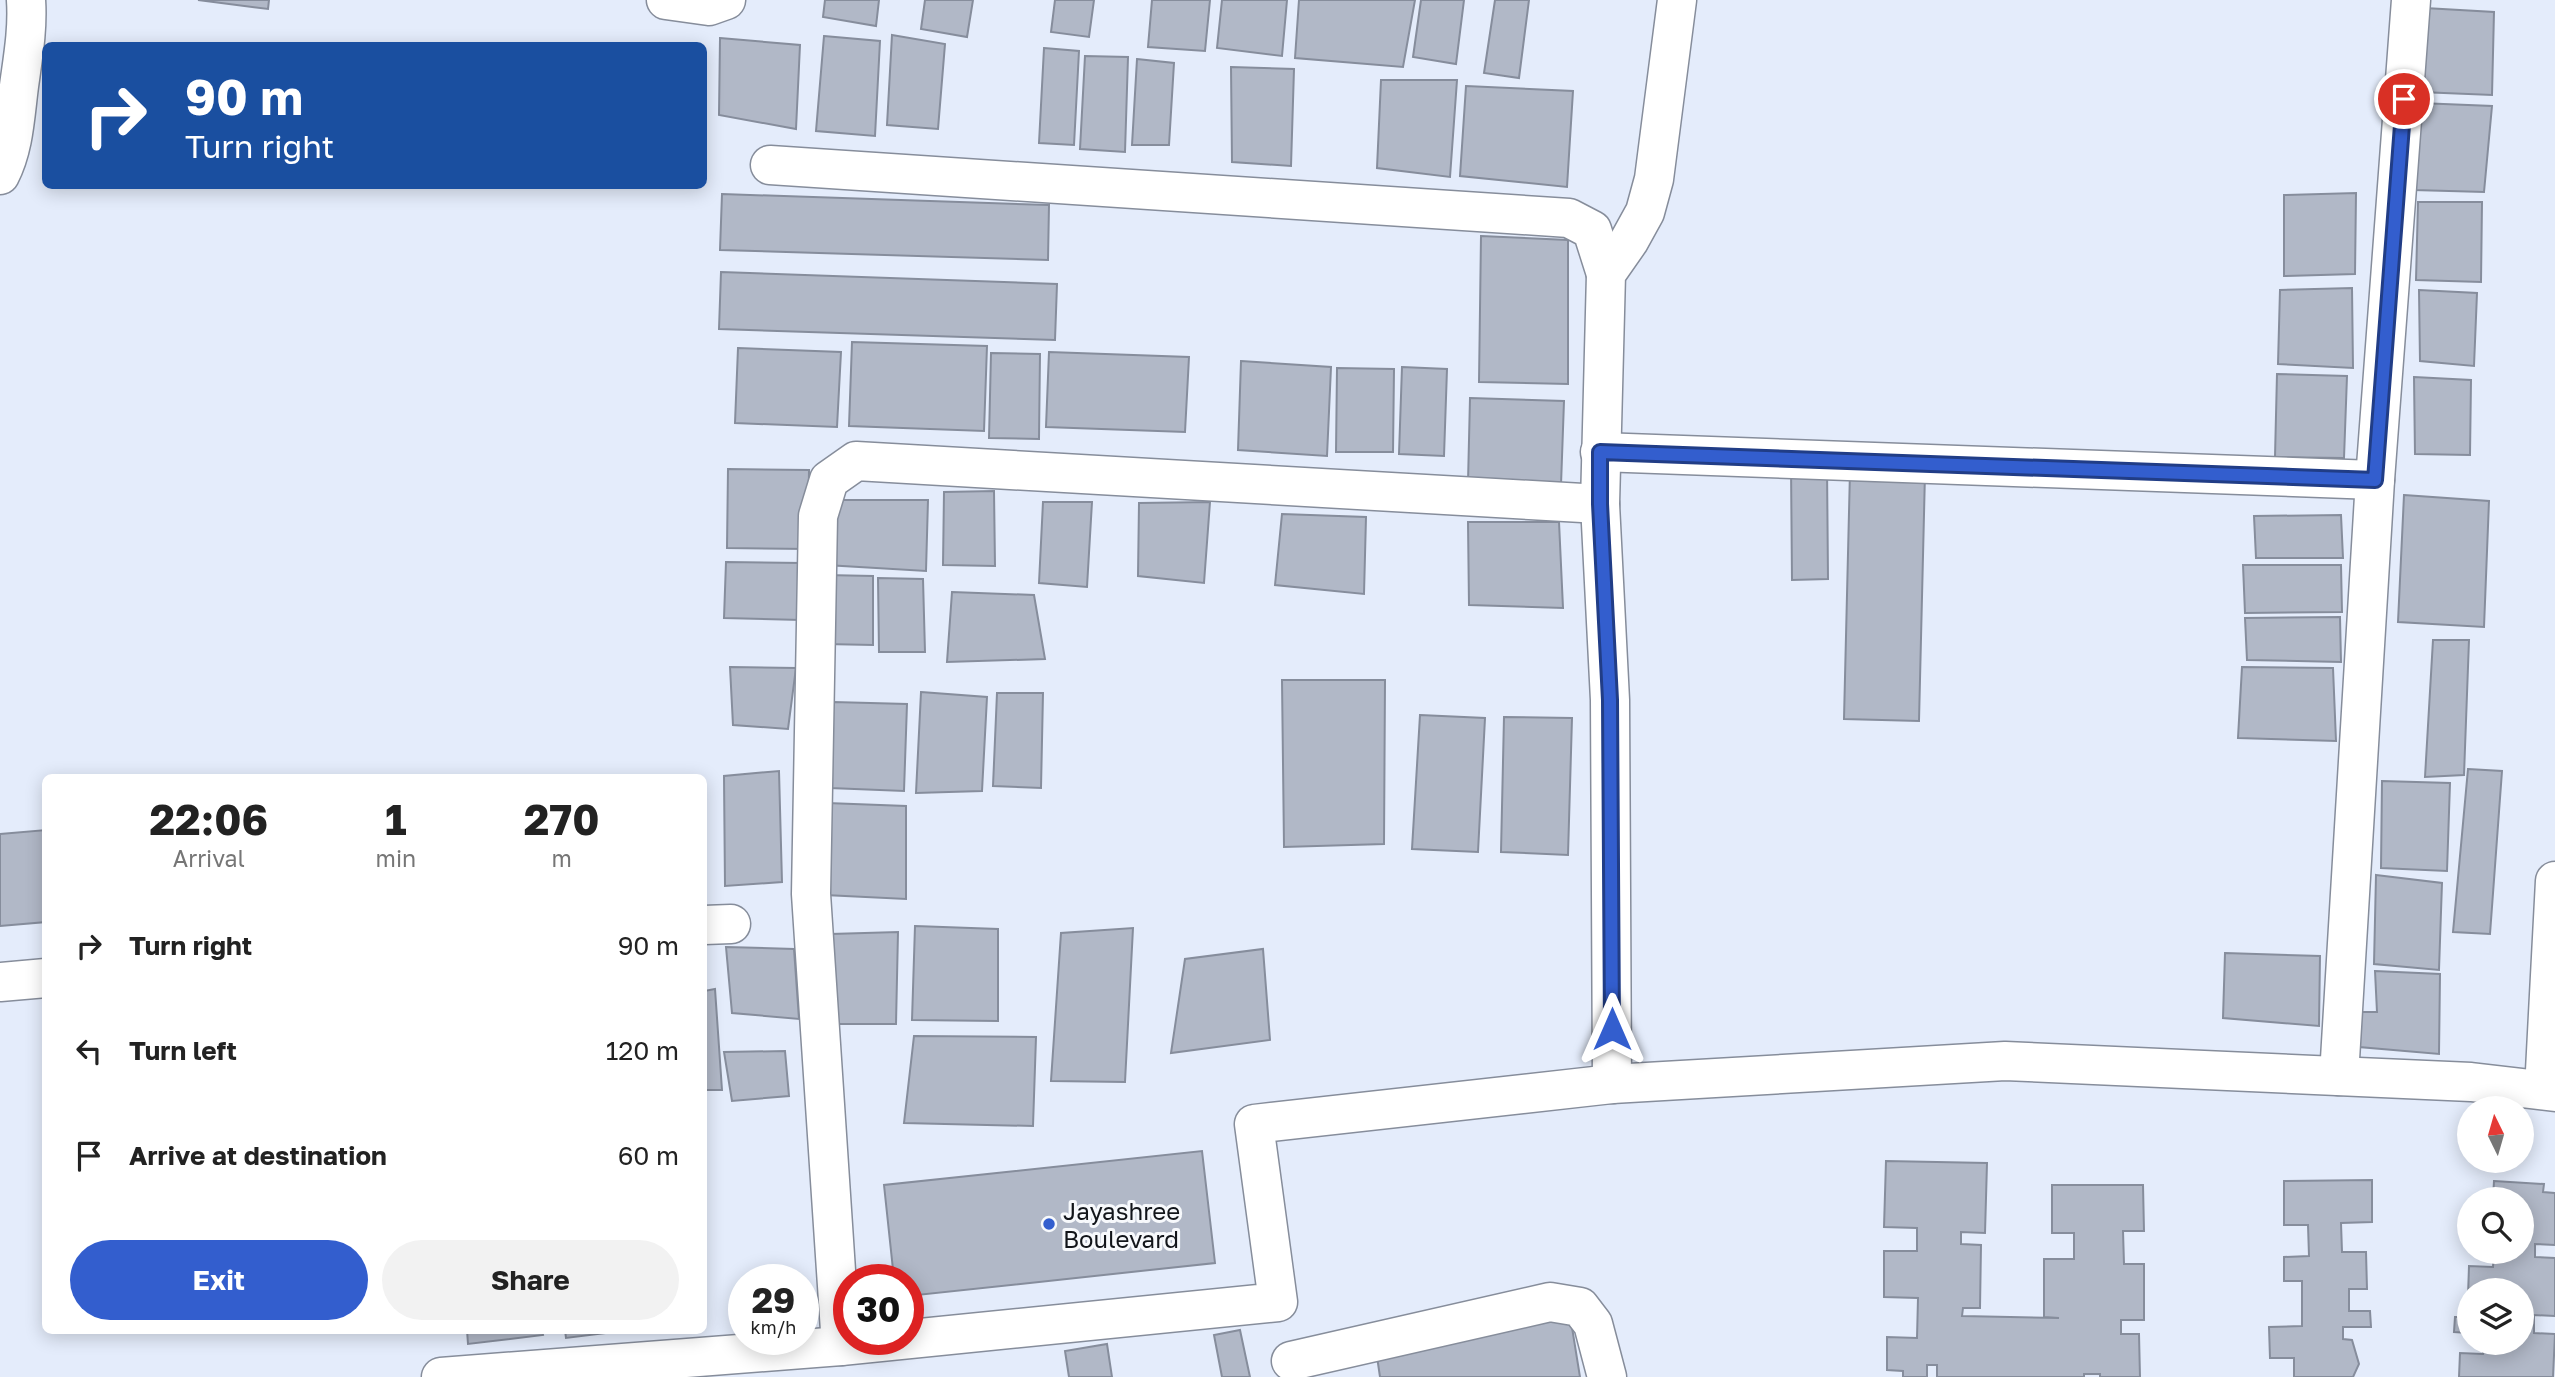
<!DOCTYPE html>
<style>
body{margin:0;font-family:"Golos Text",sans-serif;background:#f2f2f2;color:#222;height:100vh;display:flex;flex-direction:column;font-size:26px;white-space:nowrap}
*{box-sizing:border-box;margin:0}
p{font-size:23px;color:#767676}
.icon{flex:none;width:38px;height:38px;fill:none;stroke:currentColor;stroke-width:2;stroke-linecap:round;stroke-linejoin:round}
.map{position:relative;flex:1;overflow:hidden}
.details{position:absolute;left:42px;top:774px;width:665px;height:560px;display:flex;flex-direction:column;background:#fff;border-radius:10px;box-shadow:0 4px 18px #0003}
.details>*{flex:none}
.guide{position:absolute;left:42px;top:42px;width:665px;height:147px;border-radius:10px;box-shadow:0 4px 18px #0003;background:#1a4fa0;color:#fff;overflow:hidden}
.needle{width:46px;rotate:355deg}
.buttons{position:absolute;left:2457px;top:1096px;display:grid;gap:14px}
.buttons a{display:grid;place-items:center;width:77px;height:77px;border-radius:50%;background:#fff;box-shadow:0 4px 18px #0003;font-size:35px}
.speed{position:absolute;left:728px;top:1264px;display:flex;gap:14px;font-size:35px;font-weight:700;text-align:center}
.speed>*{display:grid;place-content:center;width:91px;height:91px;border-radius:50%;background:#fff;box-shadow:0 4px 18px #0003;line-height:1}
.speed small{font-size:18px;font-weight:400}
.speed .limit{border:10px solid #d22;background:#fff;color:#111}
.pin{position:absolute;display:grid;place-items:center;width:60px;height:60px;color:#fff;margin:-30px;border:4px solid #fff;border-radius:50%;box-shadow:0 2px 7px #0007}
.me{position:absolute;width:77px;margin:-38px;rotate:0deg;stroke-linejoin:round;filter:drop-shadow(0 0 5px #0008)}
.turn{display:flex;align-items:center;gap:24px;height:147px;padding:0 28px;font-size:32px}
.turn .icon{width:91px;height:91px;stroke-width:2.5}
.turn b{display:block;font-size:49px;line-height:60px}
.eta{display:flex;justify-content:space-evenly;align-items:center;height:119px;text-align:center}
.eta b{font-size:42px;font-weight:700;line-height:49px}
.cta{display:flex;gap:14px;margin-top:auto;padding:14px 28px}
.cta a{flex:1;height:80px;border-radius:42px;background:#335ece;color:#fff;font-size:28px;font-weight:700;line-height:80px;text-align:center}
.cta a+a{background:#f2f2f2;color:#222}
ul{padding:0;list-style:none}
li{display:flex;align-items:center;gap:21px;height:105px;padding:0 28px}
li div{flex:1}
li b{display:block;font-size:26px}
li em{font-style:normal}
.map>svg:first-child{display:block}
</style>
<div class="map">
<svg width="2555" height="1377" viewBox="0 0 2555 1377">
<rect width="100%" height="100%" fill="#e4ecfb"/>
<g fill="#b1b8c7" stroke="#868d9c" stroke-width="2">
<path d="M198,0H269L268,9Z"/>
<path d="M825,0H879L876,26L823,17Z"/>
<path d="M925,0H973L967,37L921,29Z"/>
<path d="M1055,0H1094L1089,37L1051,32Z"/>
<path d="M1152,0H1210L1205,51L1148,47Z"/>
<path d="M1222,0H1287L1282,56L1217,48Z"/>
<path d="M1299,0H1415L1403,67L1295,58Z"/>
<path d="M1421,0H1464L1456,64L1413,57Z"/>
<path d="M1495,0H1529L1519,78L1484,73Z"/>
<path d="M2425,8L2494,12L2492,95L2420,92Z"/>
<path d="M892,35L945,44L938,129L887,125Z"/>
<path d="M824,36L880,41L875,136L816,131Z"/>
<path d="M720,38L800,45L796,129L719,115Z"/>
<path d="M1044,48L1079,51L1074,145L1039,143Z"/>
<path d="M1085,56L1128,57L1125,152L1080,149Z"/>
<path d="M1137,59L1174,63L1169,145H1132Z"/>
<path d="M1231,67L1294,69L1291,166L1232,162Z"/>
<path d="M1381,80H1457L1450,177L1377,168Z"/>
<path d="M1466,86L1573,91L1567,187L1460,176Z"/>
<path d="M2419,103L2492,106L2484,192L2414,190Z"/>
<path d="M2356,193L2355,274L2284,276V195Z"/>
<path d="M722,194L1049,205L1048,260L720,250Z"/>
<path d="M2418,202H2482L2481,282L2416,280Z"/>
<path d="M1481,236L1568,240V384L1479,382Z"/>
<path d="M721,272L1057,284L1055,340L719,329Z"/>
<path d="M2352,288L2353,368L2278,364L2280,290Z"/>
<path d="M2419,290L2477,293L2474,366L2420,361Z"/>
<path d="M852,342L987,346L984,431L849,426Z"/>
<path d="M738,348L841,352L837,427L735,423Z"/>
<path d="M1049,352L1189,357L1185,432L1046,427Z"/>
<path d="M991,353L1040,354L1039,439L989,438Z"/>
<path d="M1241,361L1331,367L1327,456L1238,450Z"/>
<path d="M1402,367L1447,369L1444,456L1399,454Z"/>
<path d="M1337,368L1394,369L1393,452H1336Z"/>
<path d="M2277,374L2347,376L2344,458L2275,457Z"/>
<path d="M2414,377L2471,380L2470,455L2415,454Z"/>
<path d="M1470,398L1564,401L1561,485L1468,482Z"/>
<path d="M1791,466H1827L1828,579L1792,580Z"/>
<path d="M728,469L809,470L808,549L727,548Z"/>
<path d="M1850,471L1925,473L1919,721L1844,719Z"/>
<path d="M994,491L995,566L943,565L944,492Z"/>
<path d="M2404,495L2489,501L2484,627L2398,622Z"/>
<path d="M831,500H928L926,571L826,565Z"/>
<path d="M1043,502H1092L1087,587L1039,583Z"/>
<path d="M1210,502L1204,583L1138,576L1139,503Z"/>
<path d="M1282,514L1366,517L1364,594L1275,585Z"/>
<path d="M2341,515L2343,558H2256L2254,516Z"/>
<path d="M1468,522H1559L1563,608L1469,605Z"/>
<path d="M726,562L802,563L801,620L724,618Z"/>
<path d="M2243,565H2341L2342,612L2245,613Z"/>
<path d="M825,575L873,576V645L825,644Z"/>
<path d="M878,578L923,579L925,652H879Z"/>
<path d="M952,592L1034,595L1045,659L947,662Z"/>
<path d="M2340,617L2341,662L2247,660L2245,618Z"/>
<path d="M2433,640H2469L2464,775L2425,777Z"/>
<path d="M730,667L796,668L788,729L733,725Z"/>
<path d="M2242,667L2333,668L2336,741L2238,738Z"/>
<path d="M1282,680H1385L1384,844L1284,847Z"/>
<path d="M921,692L987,697L982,791L916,793Z"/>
<path d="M997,693H1043L1041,788L993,786Z"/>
<path d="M833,702L907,704L904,791L830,788Z"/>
<path d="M1420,715L1485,718L1478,852L1412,849Z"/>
<path d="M1504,717L1572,718L1568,855L1501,852Z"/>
<path d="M2468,769L2502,771L2490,934L2453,932Z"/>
<path d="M779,771L782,882L725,886L724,776Z"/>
<path d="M2382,781L2450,783L2447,871L2381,868Z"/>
<path d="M827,803L906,806V899L825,895Z"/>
<path d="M46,830V922L0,926V834Z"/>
<path d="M2376,875L2442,883L2439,970L2374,964Z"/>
<path d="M915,926L998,929V1021L912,1020Z"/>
<path d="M1133,928L1125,1082L1051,1081L1061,933Z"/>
<path d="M898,932L896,1024H834L831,934Z"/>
<path d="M726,947L794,949L799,1019L732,1013Z"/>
<path d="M1263,949L1270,1040L1171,1053L1185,959Z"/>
<path d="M2225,953L2320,956L2319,1026L2223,1018Z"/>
<path d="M2375,971L2440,974L2439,1054L2359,1047L2358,1012H2377Z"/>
<path d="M715,989L722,1090H704V991Z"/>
<path d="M914,1036L1036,1037L1033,1126L904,1123Z"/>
<path d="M785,1051L789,1096L732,1101L724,1052Z"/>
<path d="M1202,1151L1215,1263L908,1296V1279H894L884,1185Z"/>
<path d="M1886,1161L1987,1163L1985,1233L1961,1232V1244L1981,1245L1980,1308H1963L1962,1316L2059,1318L2044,1317V1259H2074V1233H2052V1185H2143L2144,1231H2123L2124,1264H2144V1320H2121V1334H2139L2140,1377H2100V1374H2084V1377H1937V1365H1927V1377H1903V1371L1887,1370V1337L1917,1338L1918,1298L1884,1297V1251H1917V1228L1884,1227Z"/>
<path d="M2372,1180V1222L2341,1223L2342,1252H2366L2367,1289H2349V1311H2370L2371,1327H2343V1339L2352,1340L2359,1364L2353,1377H2294V1358H2270L2269,1327L2302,1326V1281H2284V1257L2309,1256L2308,1225H2284V1181Z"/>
<path d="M2494,1181L2544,1184L2543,1192L2555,1193V1245L2535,1244V1257L2555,1258V1316L2534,1315V1333L2555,1334L2553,1377H2459L2460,1353L2483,1354L2484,1342H2522V1290H2469L2468,1296L2469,1266L2493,1267L2494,1251H2522V1199H2476L2493,1198Z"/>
<path d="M1570,1315L1580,1377H1380L1375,1343Z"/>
<path d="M2455,1317H2469V1333L2454,1332Z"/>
<path d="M467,1330H542L543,1335L468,1344Z"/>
<path d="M565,1330H630L566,1338Z"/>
<path d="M1240,1330L1250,1377H1222L1214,1335Z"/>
<path d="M1107,1344L1112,1377H1069L1065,1351Z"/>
</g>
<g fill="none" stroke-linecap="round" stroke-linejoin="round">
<g stroke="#868d9b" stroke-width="41">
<g id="minor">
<path d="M666,0L709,6L726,0"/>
<path d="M770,165L1569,218L1592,230L1606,274"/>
<path d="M1600,452L2375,480"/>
<path d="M704,925L731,924"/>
<path d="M0,982L46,978"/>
<path d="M2339,1076L2375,480L2411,0"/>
<path d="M1612,1084L1610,700L1600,504L1606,274L1629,241L1645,212L1654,179L1677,0"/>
<path d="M2544,1090L2555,881"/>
<path d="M841,1346L811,894L818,516L829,480L856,461L1600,504"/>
<path d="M1291,1361L1550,1302L1580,1307L1593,1324L1607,1377"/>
<path d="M441,1377L841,1346L1278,1302L1254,1124L1612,1084L2005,1061L2471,1082L2555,1092"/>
</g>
</g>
<g stroke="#868d9b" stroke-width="41">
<path id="tertiary" d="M0,175C14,148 15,117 19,86C23,57 28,29 26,0"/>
</g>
<use href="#minor" stroke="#fff" stroke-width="38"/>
<use href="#tertiary" stroke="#fff" stroke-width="38"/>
</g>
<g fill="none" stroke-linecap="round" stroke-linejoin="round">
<g stroke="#213d86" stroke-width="18">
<path id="route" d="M1612,1029L1610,700L1600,504V452L2375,480L2404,99"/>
</g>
<use href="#route" stroke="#335ece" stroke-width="12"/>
</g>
<circle fill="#335ece" stroke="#f7f9fc" stroke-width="2.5" cx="1049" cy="1224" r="7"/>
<g text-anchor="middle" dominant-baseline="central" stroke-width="6" stroke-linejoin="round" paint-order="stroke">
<g font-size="24" fill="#12151a" stroke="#f7f9fc" text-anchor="start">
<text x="1063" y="1210">Jayashree<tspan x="1063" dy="28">Boulevard</tspan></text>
</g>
</g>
</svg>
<div class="buttons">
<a><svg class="needle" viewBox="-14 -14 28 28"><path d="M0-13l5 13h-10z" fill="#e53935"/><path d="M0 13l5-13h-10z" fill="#767676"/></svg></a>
<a><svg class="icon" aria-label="search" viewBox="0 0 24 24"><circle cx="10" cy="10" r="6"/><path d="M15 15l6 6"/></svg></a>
<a><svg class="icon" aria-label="layers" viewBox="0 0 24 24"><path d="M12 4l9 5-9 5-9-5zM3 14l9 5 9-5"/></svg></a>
</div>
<div class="speed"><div>29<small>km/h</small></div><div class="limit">30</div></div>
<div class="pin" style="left:2404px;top:99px;background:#d93025"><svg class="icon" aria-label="arrive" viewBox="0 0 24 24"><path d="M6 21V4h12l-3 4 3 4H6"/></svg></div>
<svg class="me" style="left:1612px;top:1029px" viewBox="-20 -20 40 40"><path d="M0-17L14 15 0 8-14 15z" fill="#335ece" stroke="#fff" stroke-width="4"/></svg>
<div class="guide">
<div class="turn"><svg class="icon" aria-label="right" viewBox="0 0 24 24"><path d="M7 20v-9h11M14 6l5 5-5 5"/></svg><div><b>90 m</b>Turn right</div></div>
</div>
<section class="details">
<div class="eta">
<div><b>22:06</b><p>Arrival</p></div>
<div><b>1</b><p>min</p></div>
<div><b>270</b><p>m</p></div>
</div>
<ul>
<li><svg class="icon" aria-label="right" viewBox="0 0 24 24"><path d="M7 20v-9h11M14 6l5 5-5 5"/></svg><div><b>Turn right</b></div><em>90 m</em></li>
<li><svg class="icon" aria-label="left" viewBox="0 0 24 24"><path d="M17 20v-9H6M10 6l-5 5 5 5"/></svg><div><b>Turn left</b></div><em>120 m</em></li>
<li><svg class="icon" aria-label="arrive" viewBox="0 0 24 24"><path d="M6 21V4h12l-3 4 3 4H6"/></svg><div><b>Arrive at destination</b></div><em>60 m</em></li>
</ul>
<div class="cta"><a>Exit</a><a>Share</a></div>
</section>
</div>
